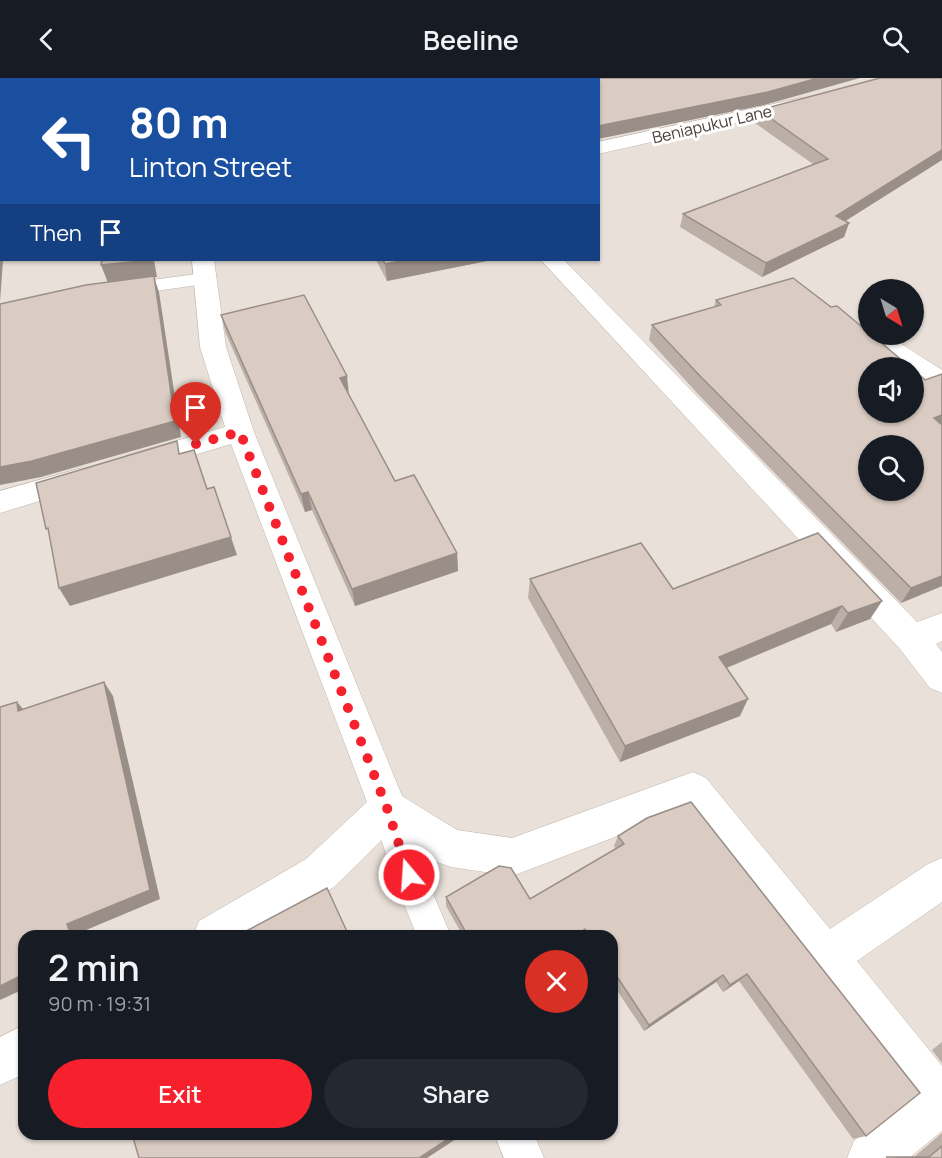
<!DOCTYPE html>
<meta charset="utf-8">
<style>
body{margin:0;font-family:Manrope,sans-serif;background:#242831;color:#f1f3f6;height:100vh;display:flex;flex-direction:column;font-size:22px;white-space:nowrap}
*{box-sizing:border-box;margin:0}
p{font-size:20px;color:#9ea1a6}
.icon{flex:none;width:33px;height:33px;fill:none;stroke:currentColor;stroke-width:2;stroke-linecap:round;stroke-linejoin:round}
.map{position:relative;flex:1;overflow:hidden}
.panel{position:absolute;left:18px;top:852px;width:600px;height:210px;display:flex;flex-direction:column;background:#171b24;border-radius:18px;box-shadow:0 2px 4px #0004}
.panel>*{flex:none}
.top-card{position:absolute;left:0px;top:0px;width:600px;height:183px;box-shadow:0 2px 4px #0004;background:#1a4fa0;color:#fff;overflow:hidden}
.needle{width:39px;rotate:142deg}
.tools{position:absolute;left:858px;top:201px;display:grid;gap:12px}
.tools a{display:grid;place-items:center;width:66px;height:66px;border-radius:50%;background:#171b24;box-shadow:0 2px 4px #0004;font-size:30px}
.pin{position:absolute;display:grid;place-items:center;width:51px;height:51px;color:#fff;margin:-62px -26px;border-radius:50% 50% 50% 0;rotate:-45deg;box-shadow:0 0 6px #0007}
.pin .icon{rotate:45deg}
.me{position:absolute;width:66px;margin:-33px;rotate:342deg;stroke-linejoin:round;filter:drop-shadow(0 0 4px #0008)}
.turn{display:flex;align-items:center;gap:21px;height:126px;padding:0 30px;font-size:27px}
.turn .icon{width:78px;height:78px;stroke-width:2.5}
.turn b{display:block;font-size:42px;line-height:51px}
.then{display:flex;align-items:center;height:57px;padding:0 30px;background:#0003;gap:12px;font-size:22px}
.round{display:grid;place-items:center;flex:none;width:63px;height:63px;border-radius:32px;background:#242831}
.head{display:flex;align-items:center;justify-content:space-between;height:102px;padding:0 30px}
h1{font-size:36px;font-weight:600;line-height:45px}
.button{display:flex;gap:12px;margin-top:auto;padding:12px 30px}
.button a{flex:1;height:69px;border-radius:36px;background:#f6212c;color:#fff;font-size:24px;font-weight:600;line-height:69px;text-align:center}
.button a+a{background:#242831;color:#f1f3f6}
header{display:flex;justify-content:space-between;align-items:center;height:78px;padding:0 30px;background:#171b24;font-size:27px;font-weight:600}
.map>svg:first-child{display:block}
</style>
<header><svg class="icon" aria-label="back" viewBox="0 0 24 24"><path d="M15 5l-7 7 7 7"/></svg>Beeline<svg class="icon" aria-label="search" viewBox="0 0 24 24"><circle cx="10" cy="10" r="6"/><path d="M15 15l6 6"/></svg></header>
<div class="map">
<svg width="942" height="1080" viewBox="0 0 942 1080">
<rect width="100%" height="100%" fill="#f5f0eb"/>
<path fill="#e9e1d9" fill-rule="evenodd" d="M0,0H942V1080H0ZM2,2H598V182H2ZM868,212H914V256H868ZM868,290H914V334H868ZM868,368H914V412H868ZM24,858H612V1056H24Z"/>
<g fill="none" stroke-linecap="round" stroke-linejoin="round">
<g stroke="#c1b6ad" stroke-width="1">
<g id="lane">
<rect x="0" y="28" width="2" height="10"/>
<path d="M204,195L211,197L214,201L211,205L122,218L115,216L112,212L115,208L122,206Z"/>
<path d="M868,250V256H886L942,292V309L934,307L914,293V290H908L864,260L861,256L864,252Z"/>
<path d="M388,715L399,720L425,797L451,858H417L392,797L372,730L377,720Z"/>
<path d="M494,1056H534L544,1080H504Z"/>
</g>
</g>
<g stroke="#c1b6ad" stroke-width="1">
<g id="street">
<path d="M242,0H260L261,2H243Z"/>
<path d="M801,20L807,21L810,25L807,29L598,76V64Z"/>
<path d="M192,182H214L226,269L254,354L402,718L457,752L512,760L693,694L706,700L830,851L928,786L942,780V824L857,883L942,988V1053L909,1080H847L854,1063L909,1020L686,732L512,798L451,789L437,784L391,753L334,809L253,858H193L199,843L306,781L367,724L231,366L137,394L127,391L123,384L127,377L225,349L200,269Z"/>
<path d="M541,182H564L917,544L942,535V563L936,566L942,574V615L930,610L900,571Z"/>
<path d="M82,390L92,393L96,400L92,407L0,435V413Z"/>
<path d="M24,947V996L0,1007V959Z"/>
</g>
</g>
<use href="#lane" fill="#fff" fill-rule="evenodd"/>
<use href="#street" fill="#fff" fill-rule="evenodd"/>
</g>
<g fill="#bbafa8">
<path d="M527,0H534L536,2H527Z"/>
<path d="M942,0V82L845,143L849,145L844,159L762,199L680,149L683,136L813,86L755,45L759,32Z"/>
<path d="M376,182H492L387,203Z"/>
<path d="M716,222L925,302L942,296V508L901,525L697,315L649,262L652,247L714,229Z"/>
<path d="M221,237L349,317L395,403L457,475L458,493L355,528L312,432L305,434L226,256Z"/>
<path d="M530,501L673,511L882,523L870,541L836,554L831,546L727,590L740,638L620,684L528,520Z"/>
<path d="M647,740L866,1058L853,1061L739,903L723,914L716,904L644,953L612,905V858H463L446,828V819L530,821L616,771L614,768L618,758Z"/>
<path d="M942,964V985L932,972Z"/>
<path d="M942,1055V1080H882L914,1079Z"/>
</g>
<g fill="#998f88">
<path d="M818,0H860L764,27L598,61V48Z"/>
<path d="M2,4V21H0V5Z"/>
<path d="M942,72V82L831,152L836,138Z"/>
<path d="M1,88L2,182H3L0,224V103Z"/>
<path d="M849,145L844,159L762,199L766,185Z"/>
<path d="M150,182H154L157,199H154L159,214L181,359L41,399L0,407V389L108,205L101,187Z"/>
<path d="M406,182H492L387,203L385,186Z"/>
<path d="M347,298L349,317L343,319L340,300Z"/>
<path d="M942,337V349L934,340Z"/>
<path d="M308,414L312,432L305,434L301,416Z"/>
<path d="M231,459L237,477L70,528L59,510Z"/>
<path d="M457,475L458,493L355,528L352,511Z"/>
<path d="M942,498V508L901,525L911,510Z"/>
<path d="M882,523L870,541L836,554L848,535Z"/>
<path d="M842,528L831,546L711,596L719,579Z"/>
<path d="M104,604L113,618L160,821L79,855L80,858H71L67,846Z"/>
<path d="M748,621L740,638L620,684L625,668Z"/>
<path d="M17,624L28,637L18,633Z"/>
<path d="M585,851L583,858H575Z"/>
<path d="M24,896V911L0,922V908Z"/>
<path d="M747,896L739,903L723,914L730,907Z"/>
<path d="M723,897L716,904L644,953L649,947Z"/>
<path d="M455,1056L456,1061L427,1080H419Z"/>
</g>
<g fill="#daccc3" stroke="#998f88" stroke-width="1.5" fill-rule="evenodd">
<path d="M0,0H242L243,2H2V4L0,5Z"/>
<path d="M298,0H390L393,2H293Z"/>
<path d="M534,0H818L768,14L598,48V2H536Z"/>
<path d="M880,0H942V72L836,138L849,145L766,185L683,136L828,81L759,32Z"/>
<path d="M102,182H150L101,187Z"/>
<path d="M383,182H406L385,186Z"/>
<path d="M154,198L175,343L32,383L0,389V226L86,207Z"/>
<path d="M793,200L831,229L837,228L868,254V256H871L911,290H868V334H914V292L925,302L942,296V337L934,340L942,347V498L911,510L701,299L652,247L721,227L716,222ZM868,368H914V412H868Z"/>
<path d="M304,217L347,298L340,300L395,403L414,397L457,475L352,511L308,414L301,416L221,237Z"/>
<path d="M177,363L179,376L194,372L207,411L214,409L231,459L59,510L48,450L46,451L36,405Z"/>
<path d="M818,455L882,523L848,535L842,528L719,579L748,621L625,668L530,501L641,465L673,511Z"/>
<path d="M104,604L150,812L67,846L71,858H24V896L0,908V629L17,624L18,633Z"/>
<path d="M691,724L920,1015L866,1058L747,896L730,907L723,897L649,947L612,891V858H590L585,851L575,858H468L446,819L499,788L511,790L530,821L624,766L618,758L647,740Z"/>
<path d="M327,810L349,858H237Z"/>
<path d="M132,1056H455L419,1080H139Z"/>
<path d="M942,1068V1080L886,1079H929Z"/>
</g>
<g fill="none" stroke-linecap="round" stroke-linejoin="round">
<path stroke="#f6212c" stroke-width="10" stroke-dasharray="0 18" d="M196,366L240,354L387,730L409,797"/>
</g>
<g text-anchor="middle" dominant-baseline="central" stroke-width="6" stroke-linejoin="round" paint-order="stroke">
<g font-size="16" fill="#493f39" stroke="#fff">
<text transform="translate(712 46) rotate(-13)">Beniapukur Lane</text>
</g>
</g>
</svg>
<div class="tools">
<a><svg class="needle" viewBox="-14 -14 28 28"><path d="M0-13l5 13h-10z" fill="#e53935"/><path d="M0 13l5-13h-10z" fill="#9ea1a6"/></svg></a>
<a><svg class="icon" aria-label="sound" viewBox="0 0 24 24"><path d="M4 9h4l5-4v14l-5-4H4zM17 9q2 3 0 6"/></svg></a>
<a><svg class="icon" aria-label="search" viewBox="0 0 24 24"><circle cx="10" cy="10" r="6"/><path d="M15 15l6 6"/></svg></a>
</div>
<div class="pin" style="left:196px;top:366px;background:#d93025"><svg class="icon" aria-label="arrive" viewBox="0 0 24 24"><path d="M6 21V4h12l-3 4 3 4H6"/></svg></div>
<svg class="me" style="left:409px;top:797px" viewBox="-20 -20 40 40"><circle r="17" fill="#f6212c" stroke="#fff" stroke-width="3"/><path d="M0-11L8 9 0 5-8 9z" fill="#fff"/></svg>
<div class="top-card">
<div class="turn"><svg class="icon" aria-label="left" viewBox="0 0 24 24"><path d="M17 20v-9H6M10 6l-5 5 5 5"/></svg><div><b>80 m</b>Linton Street</div></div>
<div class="then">Then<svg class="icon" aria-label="arrive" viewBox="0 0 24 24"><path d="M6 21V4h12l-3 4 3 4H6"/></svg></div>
</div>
<section class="panel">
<div class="head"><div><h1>2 min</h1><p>90 m · 19:31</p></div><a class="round" style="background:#d93025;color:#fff"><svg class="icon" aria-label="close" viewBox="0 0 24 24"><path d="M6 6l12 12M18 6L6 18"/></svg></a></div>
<div class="button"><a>Exit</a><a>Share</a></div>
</section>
</div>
